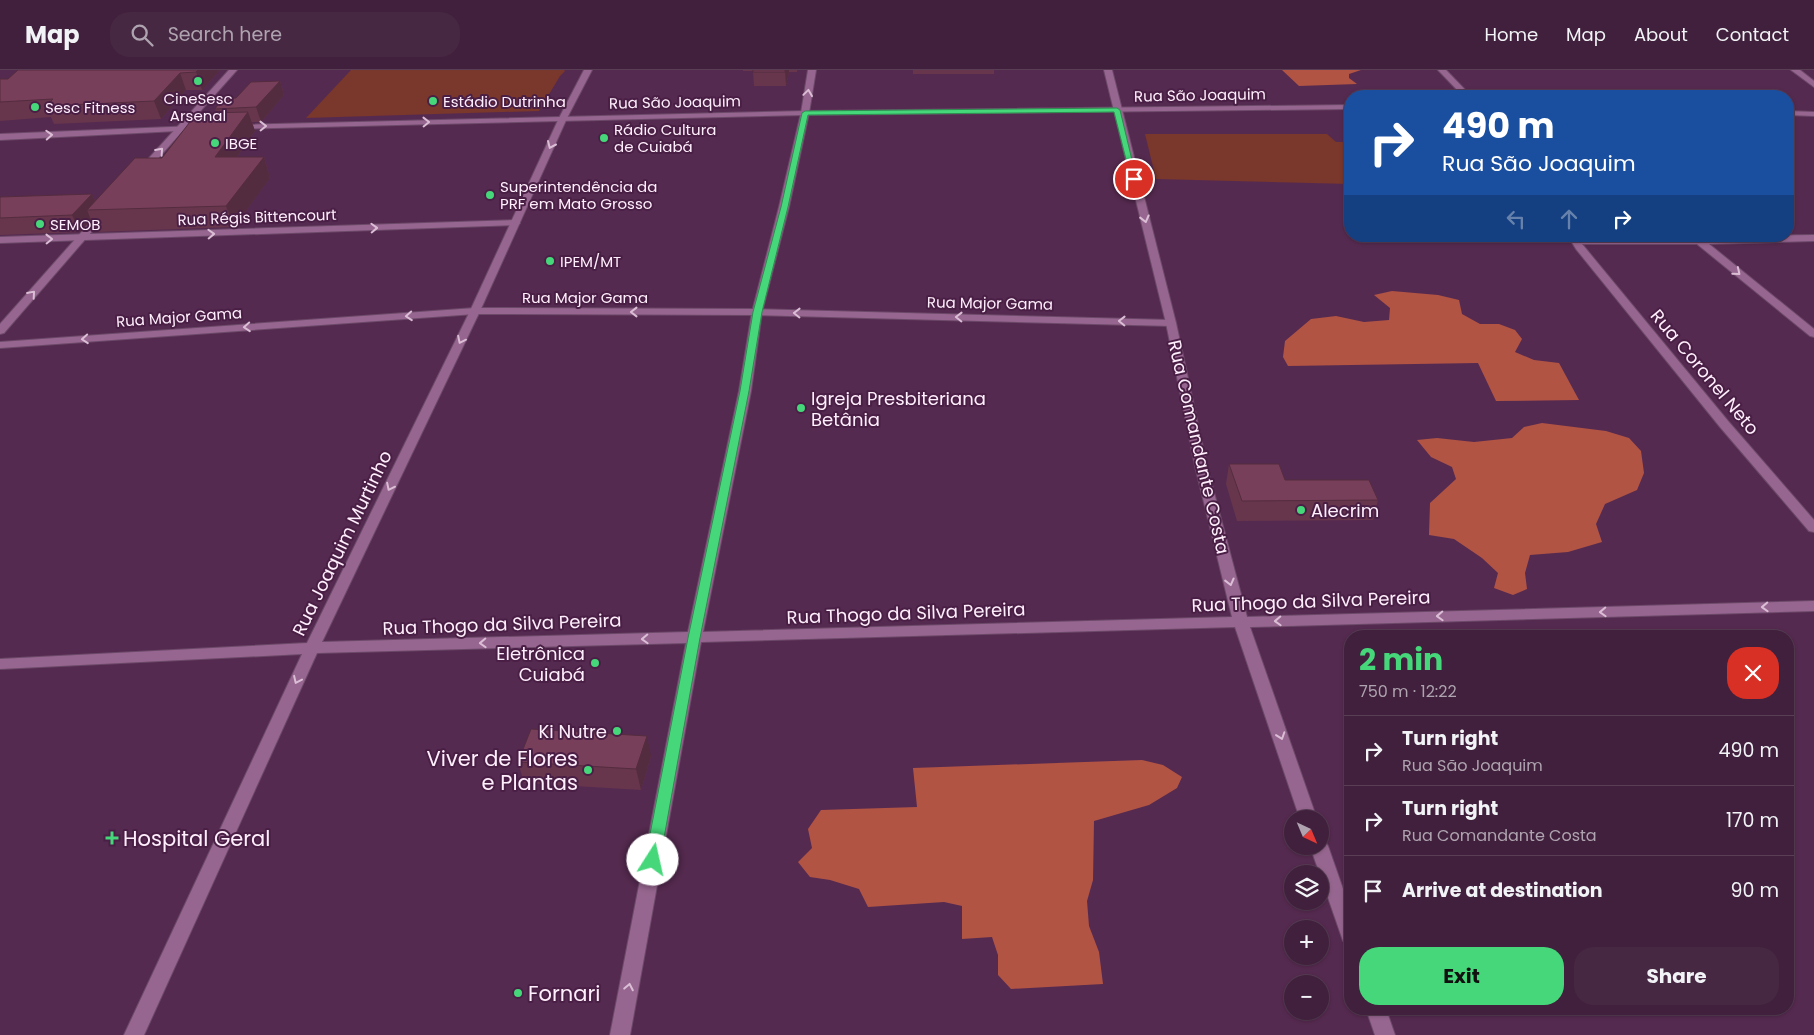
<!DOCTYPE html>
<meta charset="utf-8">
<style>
body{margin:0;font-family:Poppins,sans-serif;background:#472843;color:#f1f3f6;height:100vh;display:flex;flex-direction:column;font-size:19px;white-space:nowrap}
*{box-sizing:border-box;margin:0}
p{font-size:16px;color:#aea3af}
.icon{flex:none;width:28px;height:28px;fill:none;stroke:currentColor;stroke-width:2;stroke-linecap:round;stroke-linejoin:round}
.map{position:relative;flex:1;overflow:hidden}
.details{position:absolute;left:1344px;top:560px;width:450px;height:385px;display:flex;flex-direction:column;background:#40203c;border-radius:20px;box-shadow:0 1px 4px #0004,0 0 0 1px #593e56}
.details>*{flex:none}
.guide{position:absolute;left:1344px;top:20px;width:450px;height:152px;border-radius:20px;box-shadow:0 1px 4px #0004,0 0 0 1px #593e56;background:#1a4fa0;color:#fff;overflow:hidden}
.needle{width:32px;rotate:136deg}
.fabs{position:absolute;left:1284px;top:740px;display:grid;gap:10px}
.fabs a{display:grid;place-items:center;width:45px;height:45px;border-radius:50%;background:#40203c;box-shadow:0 1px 4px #0004,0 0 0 1px #593e56;font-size:25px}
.pin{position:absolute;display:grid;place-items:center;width:42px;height:42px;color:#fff;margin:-21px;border:2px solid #fff;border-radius:50%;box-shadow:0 1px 5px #0007}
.me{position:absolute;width:55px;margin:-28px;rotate:10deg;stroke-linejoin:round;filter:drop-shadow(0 0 4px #0008)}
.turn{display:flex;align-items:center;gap:18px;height:105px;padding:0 15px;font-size:22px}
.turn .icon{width:65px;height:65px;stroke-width:2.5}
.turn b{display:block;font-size:35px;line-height:42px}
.lanes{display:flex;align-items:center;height:48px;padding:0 15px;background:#0003;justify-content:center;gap:25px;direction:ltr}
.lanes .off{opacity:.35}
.round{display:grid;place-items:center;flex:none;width:52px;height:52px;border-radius:20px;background:#472843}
.headline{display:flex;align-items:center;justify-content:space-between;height:85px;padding:0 15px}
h1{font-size:30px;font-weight:700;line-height:38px;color:#45d77a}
.button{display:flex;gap:10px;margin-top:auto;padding:10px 15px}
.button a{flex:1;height:58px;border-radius:20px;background:#45d77a;color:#111;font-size:20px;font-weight:700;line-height:58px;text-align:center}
.button a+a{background:#472843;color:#f1f3f6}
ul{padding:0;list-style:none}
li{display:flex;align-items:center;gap:15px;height:70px;padding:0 15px;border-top:1px solid #593e56}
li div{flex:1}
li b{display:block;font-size:19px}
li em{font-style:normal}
header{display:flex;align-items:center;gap:30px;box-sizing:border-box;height:70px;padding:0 25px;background:#40203c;border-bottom:1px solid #593e56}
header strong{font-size:24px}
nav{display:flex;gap:28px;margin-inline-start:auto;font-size:18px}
.search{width:350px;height:45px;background:#472843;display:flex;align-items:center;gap:12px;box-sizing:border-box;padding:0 18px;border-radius:20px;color:#aea3af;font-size:19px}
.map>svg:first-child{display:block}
</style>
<header>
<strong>Map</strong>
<div class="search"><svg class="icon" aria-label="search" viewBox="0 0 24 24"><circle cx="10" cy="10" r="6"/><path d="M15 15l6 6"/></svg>Search here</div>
<nav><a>Home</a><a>Map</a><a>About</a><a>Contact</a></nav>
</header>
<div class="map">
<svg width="1814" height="965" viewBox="0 0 1814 965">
<rect width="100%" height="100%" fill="#552a50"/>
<g fill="#7a372b">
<path d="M351,0H564L565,1L560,6L539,41L306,48Z"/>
<path d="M1327,64L1336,72H1350V114L1156,109L1145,64Z"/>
</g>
<g fill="#b15444">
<path d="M1282,0H1361L1349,4V8L1357,14L1299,16Z"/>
<path d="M1392,221L1438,225L1459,230L1462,244L1480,254H1499L1515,260L1522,269L1515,282L1534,290L1559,293L1579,330L1496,331L1478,293L1288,296L1283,287L1285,271L1311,249L1336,246L1364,252L1389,250L1390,238L1374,225Z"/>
<path d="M1542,353L1606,361L1629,368L1641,381L1644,403L1637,420L1605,434L1596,454L1602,472L1568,482L1530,485L1525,503L1527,519L1513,525L1494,518L1498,503L1482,488L1454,469L1429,465L1430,433L1456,409L1452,397L1431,387L1417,370L1437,368L1474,372L1512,368L1524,357Z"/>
<path d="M1142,690L1163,695L1182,707L1177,718L1149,735L1094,751L1093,810L1087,831L1089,856L1099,882L1103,914L1011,919L998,905V885L992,867L962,869V836L944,832L868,837L859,819L830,810L810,807L798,792L812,778L808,759L821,740L917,737L913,698Z"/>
</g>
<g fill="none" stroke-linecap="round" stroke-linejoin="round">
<g stroke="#6c4969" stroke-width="2">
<g id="minor">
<path d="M1438,0H1446L1471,26H1463Z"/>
<path d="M1791,0H1800L1814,11V17Z"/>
<path d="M1350,35V39L805,45L235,59L231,57L235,55L805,41Z"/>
<path d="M1788,41L1814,42V46L1788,45Z"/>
<path d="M194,56L198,58L197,60L0,70V64Z"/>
<path d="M515,150L520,153L518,155L0,173V167Z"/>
<path d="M1814,165V171L1709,174L1814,259V267L1810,266L1697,174H1582L1728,351L1814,450V462L1809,461L1720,357L1576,179L1568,166H1578L1579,168Z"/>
<path d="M475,238L757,239L1171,250L1176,253L1171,256L757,245L475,244L0,278V272Z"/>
</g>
</g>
<g stroke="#6c4969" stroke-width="2">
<g id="tertiary">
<path d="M229,0H237L145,103H139V99Z"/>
<path d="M584,0H592L567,48L480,241L322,572L688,562L739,321L752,242L779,137L801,43L808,0H816L809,43L789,137L762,242L751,321L703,562L1232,547L1195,396L1166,253L1104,0H1112L1176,253L1207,396L1247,547L1814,531V541L1250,557L1317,749H1300L1235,557L701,572L630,965H610L686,573L317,583L144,965H124L302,584L0,599V589L307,573L470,241L559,48Z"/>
<path d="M105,138L108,139V143L4,263L0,264V254L102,139Z"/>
<path d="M1320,769L1325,771L1328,776L1350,839V873L1343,871L1341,865L1310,776H1320Z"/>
<path d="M1366,939H1386L1395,965H1375Z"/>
</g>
</g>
<use href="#minor" fill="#976690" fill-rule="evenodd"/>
<use href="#tertiary" fill="#976690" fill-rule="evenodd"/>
</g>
<g fill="#67364d">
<path d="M18,0H220L202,20H186L161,49L54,54L51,47L0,51V9H8Z"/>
<path d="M743,0H797V2H789L786,16H754L753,1H743Z"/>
<rect x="913" y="0" width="81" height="4"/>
<path d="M280,11L284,25L261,52H252L255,61L237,87H264L270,108L234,157L96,162L91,150L80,162L0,165V127L92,124L95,131L162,88L202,48L216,43L215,39L236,28Z"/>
<path d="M1229,394L1285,410L1378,430L1373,450L1237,451L1226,414Z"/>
<path d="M651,686L641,720L524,713L518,692Z"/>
</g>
<g fill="#542c3f">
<path d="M198,0H220L202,20L196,2Z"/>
<path d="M785,0H789V2L786,16Z"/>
<path d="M180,3L186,20L161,49L154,31Z"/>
<path d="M280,11L284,25L261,52L256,37Z"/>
<path d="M248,42L255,61L222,108L215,87Z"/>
<path d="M264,87L270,108L234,157L226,136Z"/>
<path d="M92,124L99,140H87L91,150L80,162L72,145Z"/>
<path d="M647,666L651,686L641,720L636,699Z"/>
</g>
<g fill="#783f5a" stroke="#542c3f">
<path d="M18,0H198L196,2L180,3L154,31L46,36L53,29L0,32V9H8Z"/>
<rect x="753" y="0" width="32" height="2"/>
<path d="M280,11L256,37L215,39L222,29L236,28L251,12Z"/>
<path d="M248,42L215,87H264L226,136L87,140L135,88H162L193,48H202L206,43Z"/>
<path d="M92,124L72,145L0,148V127Z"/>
<path d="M1229,394H1279L1285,410H1369L1378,430L1242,431Z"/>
<path d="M531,659L647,666L636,699L518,692Z"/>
</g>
<defs><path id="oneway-chevron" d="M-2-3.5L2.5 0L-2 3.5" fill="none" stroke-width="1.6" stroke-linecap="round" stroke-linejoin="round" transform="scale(1.25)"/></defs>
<g stroke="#dbbed6">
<use href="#oneway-chevron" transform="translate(808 23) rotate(-82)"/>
<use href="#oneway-chevron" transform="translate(426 52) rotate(-1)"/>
<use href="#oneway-chevron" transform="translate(263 56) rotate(-1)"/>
<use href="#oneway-chevron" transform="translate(49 65) rotate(-3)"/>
<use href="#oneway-chevron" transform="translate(551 75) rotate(114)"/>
<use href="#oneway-chevron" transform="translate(160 81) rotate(-48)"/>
<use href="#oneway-chevron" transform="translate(1145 149) rotate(76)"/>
<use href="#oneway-chevron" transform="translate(374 158) rotate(-2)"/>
<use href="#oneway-chevron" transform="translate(211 164) rotate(-2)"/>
<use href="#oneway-chevron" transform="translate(49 169) rotate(-1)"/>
<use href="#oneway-chevron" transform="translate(1737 202) rotate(39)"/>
<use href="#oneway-chevron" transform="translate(32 224) rotate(-49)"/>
<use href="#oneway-chevron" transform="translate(634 242) rotate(-180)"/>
<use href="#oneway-chevron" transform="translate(797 243) rotate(-179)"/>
<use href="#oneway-chevron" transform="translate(409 246) rotate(176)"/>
<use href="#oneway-chevron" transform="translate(959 247) rotate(-179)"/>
<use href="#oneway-chevron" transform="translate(1122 251) rotate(-179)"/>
<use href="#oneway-chevron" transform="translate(247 257) rotate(176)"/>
<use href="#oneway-chevron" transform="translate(85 269) rotate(176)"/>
<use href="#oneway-chevron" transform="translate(461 270) rotate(116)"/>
<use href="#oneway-chevron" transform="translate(390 417) rotate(116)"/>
<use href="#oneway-chevron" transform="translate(1230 512) rotate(76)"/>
<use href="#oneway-chevron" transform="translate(1765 537) rotate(178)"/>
<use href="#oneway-chevron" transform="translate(1603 542) rotate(178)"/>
<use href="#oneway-chevron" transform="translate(1440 546) rotate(178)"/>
<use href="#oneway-chevron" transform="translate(1278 551) rotate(178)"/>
<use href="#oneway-chevron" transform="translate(645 569) rotate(178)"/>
<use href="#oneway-chevron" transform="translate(483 573) rotate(178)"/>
<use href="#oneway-chevron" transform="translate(297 610) rotate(115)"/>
<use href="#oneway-chevron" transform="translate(1281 666) rotate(71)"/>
<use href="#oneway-chevron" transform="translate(629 917) rotate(-79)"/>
</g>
<path fill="#45d77a" stroke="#2d8c4f" d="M1117,38L1120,40L1137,111L1131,109L1114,42L808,45L788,137L762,242L749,321L700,568L660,790L658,795L653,796L648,795L645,790L688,568L740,321L753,242L781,137L802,43L805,41Z"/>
<g fill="#45d77a" stroke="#4a1f45" stroke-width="2">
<circle cx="198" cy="11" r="5"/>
<circle cx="433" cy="31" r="5"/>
<circle cx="35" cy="37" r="5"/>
<circle cx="604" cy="68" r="5"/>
<circle cx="215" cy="73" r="5"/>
<circle cx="490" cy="125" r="5"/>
<circle cx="40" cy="154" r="5"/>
<circle cx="550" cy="191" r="5"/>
<circle cx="801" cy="338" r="5"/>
<circle cx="1301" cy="440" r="5"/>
<circle cx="595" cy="593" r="5"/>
<circle cx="617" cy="661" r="5"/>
<circle cx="588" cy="700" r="5"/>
<path d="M109.5 760.5h5v5h5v5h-5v5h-5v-5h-5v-5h5z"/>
<circle cx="518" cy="923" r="5"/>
</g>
<g text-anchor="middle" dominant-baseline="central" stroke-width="4" stroke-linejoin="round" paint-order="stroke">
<g font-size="15" fill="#ffeefc" stroke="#4a1f45">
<text transform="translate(1200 25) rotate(-1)">Rua São Joaquim</text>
<text transform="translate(675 32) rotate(-1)">Rua São Joaquim</text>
<text transform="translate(257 147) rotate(-2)">Rua Régis Bittencourt</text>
<text x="585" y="227">Rua Major Gama</text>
<text transform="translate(990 233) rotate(1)">Rua Major Gama</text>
<text transform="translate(179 247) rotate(-4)">Rua Major Gama</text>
</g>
<g font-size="15" fill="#ffeefc" stroke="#4a1f45" text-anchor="start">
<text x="198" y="28" text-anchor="middle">CineSesc<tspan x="198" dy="17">Arsenal</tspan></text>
<text x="443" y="31">Estádio Dutrinha</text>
<text x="45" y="37">Sesc Fitness</text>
<text x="614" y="59">Rádio Cultura<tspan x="614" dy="17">de Cuiabá</tspan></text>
<text x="225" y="73">IBGE</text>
<text x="500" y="116">Superintendência da<tspan x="500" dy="17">PRF em Mato Grosso</tspan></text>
<text x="50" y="154">SEMOB</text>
<text x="560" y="191">IPEM/MT</text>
</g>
<g font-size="18" fill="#ffeefc" stroke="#4a1f45">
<text transform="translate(1705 302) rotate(50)">Rua Coronel Neto</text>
<text transform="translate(1199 377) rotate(77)">Rua Comandante Costa</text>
<text transform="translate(342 473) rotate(-64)">Rua Joaquim Murtinho</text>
<text transform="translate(1311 531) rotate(-2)">Rua Thogo da Silva Pereira</text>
<text transform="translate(906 543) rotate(-2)">Rua Thogo da Silva Pereira</text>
<text transform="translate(502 554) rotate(-2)">Rua Thogo da Silva Pereira</text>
</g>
<g font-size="18" fill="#ffeefc" stroke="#4a1f45" text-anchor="start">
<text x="811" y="328">Igreja Presbiteriana<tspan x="811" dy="21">Betânia</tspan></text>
<text x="1311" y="440">Alecrim</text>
<text x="585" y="583" text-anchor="end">Eletrônica<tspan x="585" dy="21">Cuiabá</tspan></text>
<text x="607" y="661" text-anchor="end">Ki Nutre</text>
</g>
<g font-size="21" fill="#ffeefc" stroke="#4a1f45" text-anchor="start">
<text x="578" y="688" text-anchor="end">Viver de Flores<tspan x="578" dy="24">e Plantas</tspan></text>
<text x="123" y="768">Hospital Geral</text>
<text x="528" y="923">Fornari</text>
</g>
</g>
</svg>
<div class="fabs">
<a><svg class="needle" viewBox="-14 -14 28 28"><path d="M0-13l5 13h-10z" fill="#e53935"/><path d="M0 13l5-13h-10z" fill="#aea3af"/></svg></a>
<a><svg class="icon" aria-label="layers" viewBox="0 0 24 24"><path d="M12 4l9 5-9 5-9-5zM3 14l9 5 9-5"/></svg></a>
<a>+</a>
<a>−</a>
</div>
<div class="pin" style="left:1134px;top:109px;background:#d93025"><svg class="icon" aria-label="arrive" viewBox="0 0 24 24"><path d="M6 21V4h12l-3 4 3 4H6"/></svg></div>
<svg class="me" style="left:653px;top:790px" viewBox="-20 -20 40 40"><circle r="19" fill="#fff"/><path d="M0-13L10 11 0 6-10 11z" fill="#45d77a"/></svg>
<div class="guide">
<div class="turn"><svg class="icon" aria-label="right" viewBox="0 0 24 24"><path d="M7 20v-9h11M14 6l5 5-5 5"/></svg><div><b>490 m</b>Rua São Joaquim</div></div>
<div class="lanes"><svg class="icon off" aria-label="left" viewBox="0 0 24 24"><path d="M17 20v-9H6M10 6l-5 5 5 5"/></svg><svg class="icon off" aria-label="ahead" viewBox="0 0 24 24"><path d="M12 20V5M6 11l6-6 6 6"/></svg><svg class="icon" aria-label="right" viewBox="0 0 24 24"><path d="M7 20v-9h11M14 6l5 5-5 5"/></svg></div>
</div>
<section class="details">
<div class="headline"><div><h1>2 min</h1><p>750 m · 12:22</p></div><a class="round" style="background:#d93025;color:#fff"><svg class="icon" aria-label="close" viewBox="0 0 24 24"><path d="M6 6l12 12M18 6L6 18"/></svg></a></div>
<ul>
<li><svg class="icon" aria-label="right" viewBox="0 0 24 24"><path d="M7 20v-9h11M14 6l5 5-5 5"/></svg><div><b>Turn right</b><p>Rua São Joaquim</p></div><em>490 m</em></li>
<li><svg class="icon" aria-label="right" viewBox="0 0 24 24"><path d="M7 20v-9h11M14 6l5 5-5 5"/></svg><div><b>Turn right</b><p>Rua Comandante Costa</p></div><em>170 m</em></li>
<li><svg class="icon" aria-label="arrive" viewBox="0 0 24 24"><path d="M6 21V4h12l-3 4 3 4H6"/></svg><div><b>Arrive at destination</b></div><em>90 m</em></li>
</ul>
<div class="button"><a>Exit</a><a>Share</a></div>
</section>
</div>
